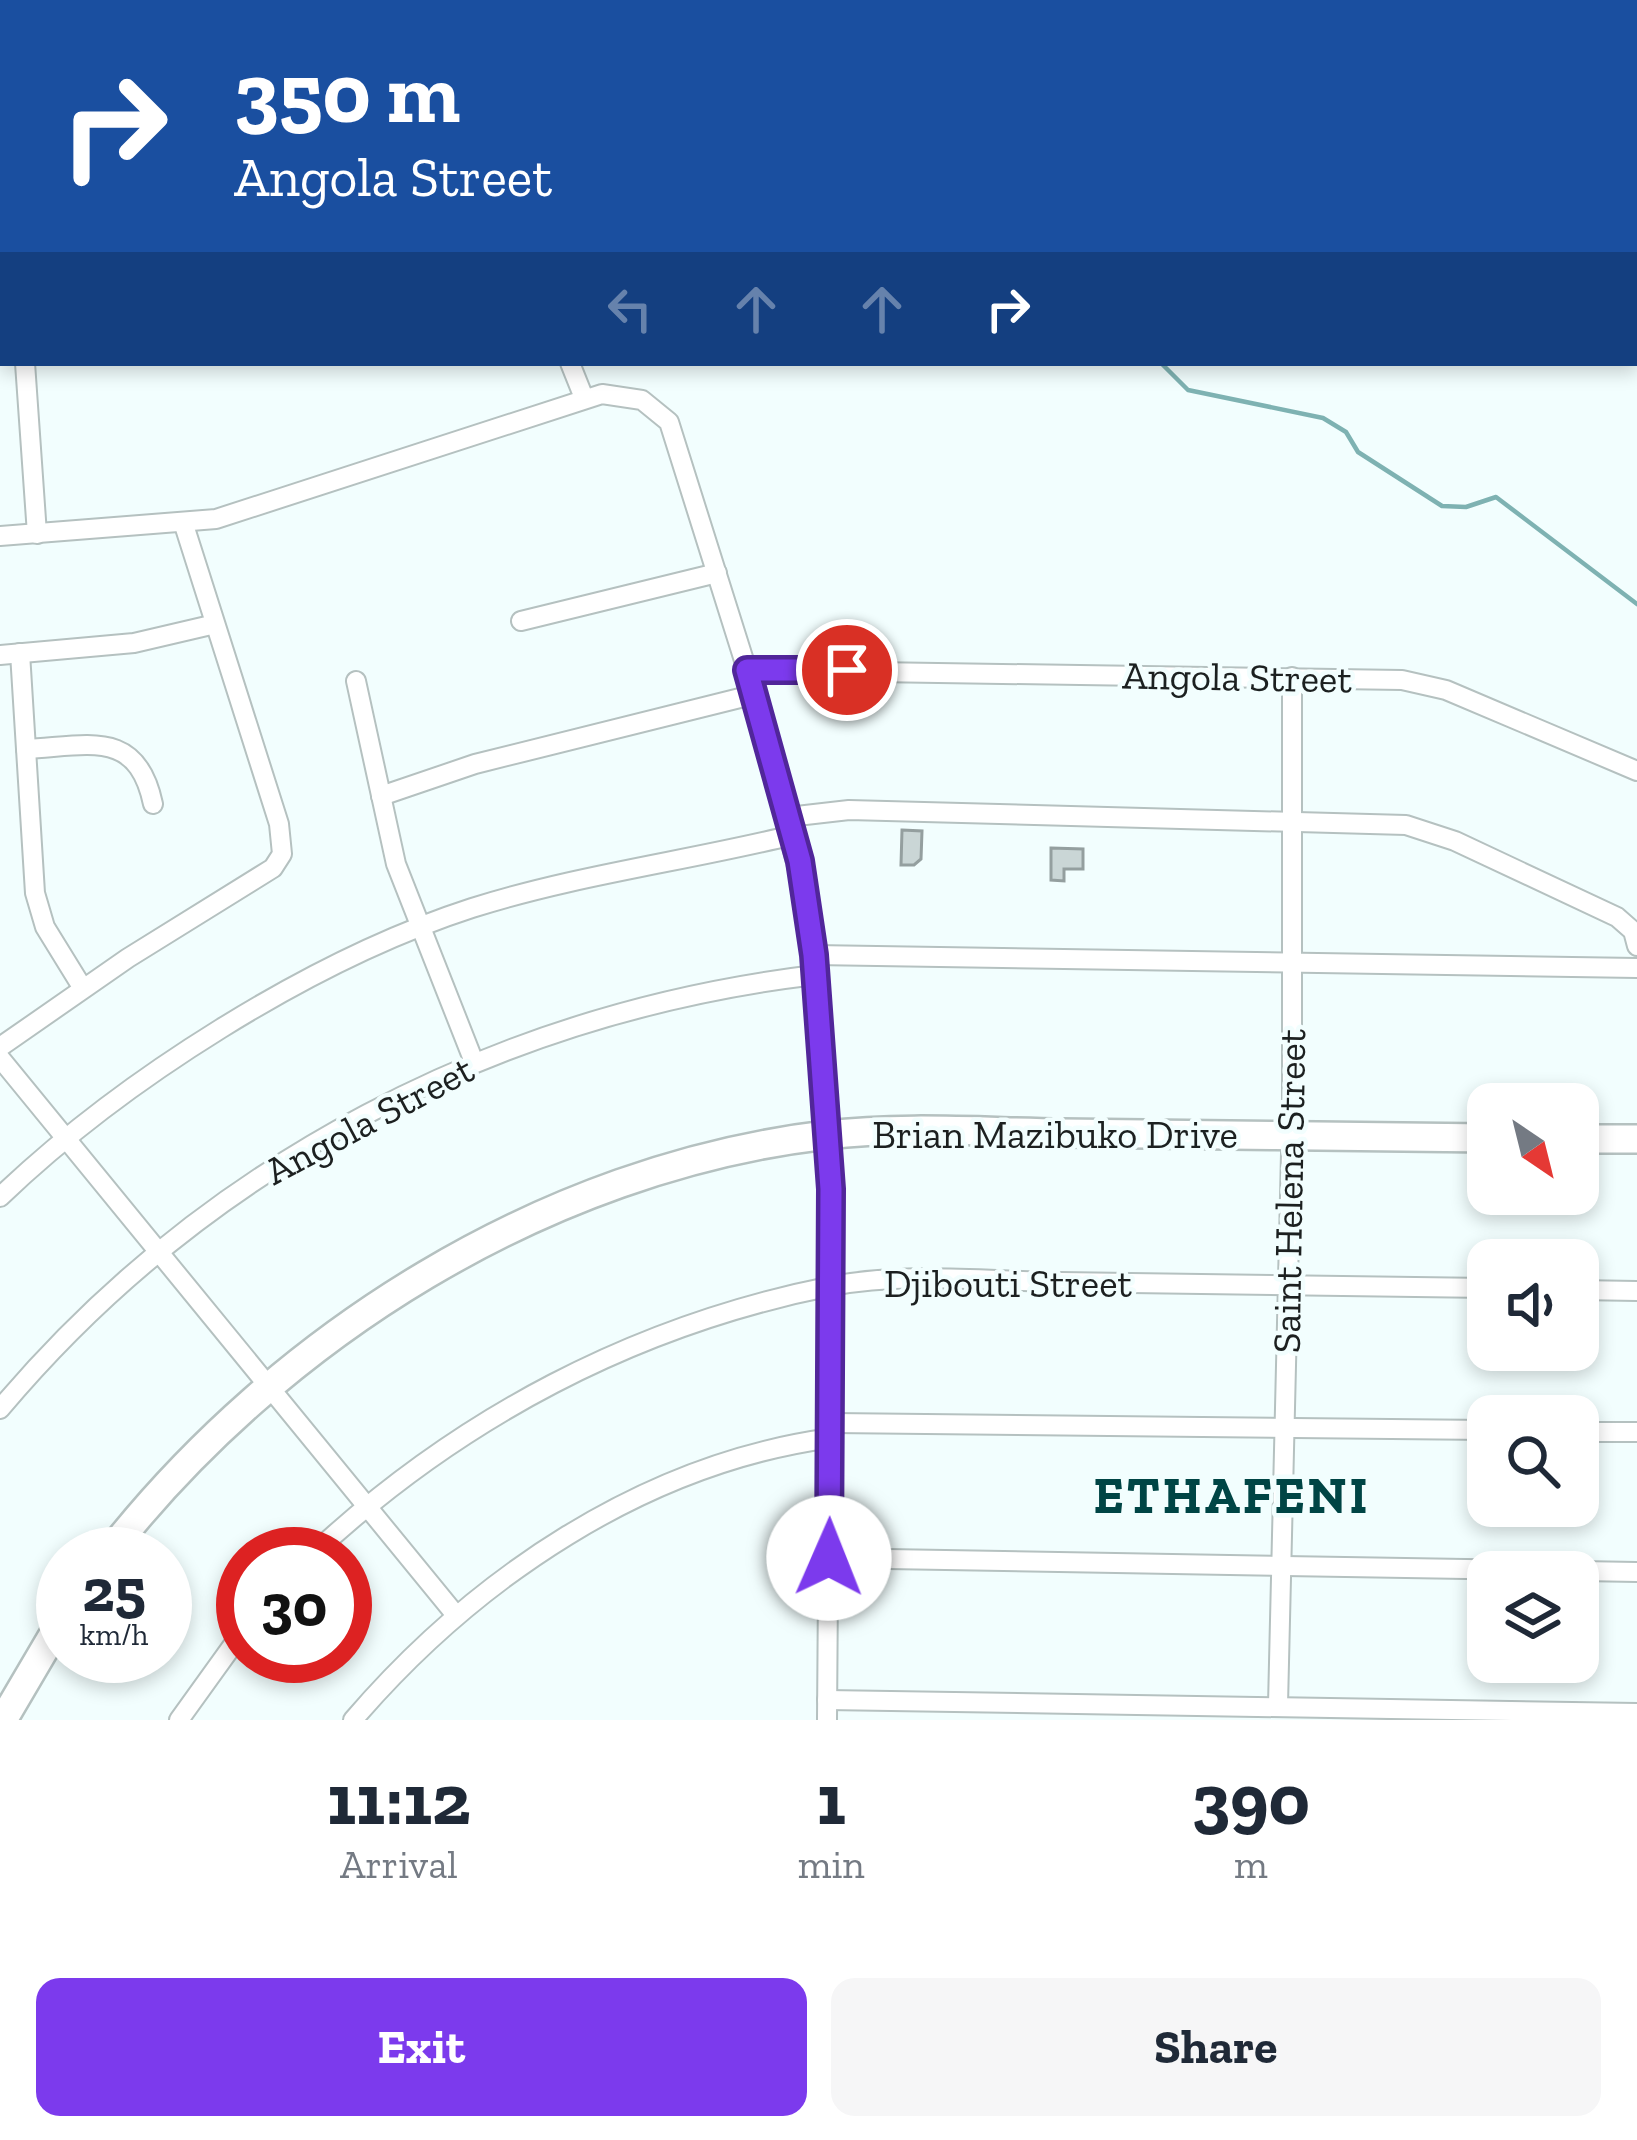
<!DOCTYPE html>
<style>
body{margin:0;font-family:"Zilla Slab",serif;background:#f6f6f7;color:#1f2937;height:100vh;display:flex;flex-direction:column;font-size:45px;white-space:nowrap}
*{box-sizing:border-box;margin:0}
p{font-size:39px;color:#747a83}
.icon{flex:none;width:66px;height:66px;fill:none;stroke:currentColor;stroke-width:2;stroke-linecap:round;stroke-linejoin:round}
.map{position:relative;height:1720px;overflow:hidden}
.sheet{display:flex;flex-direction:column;background:#fff;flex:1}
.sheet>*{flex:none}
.guide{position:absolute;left:0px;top:0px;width:1638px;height:366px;box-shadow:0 6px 18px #0003;background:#1a4fa0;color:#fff;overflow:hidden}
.needle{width:78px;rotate:145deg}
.buttons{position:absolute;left:1467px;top:1083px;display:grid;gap:24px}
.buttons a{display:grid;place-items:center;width:132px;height:132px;border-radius:24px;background:#fff;box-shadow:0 6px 18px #0003;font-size:60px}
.speed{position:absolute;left:36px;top:1527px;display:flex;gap:24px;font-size:60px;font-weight:700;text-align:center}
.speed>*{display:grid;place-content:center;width:156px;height:156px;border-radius:50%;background:#fff;box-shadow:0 6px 18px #0003;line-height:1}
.speed small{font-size:30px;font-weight:400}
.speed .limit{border:18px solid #d22;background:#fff;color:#111}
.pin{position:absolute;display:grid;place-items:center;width:102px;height:102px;color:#fff;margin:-51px;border:6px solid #fff;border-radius:50%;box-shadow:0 3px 12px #0007}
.me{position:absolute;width:132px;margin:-66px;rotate:1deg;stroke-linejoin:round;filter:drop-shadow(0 0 9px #0008)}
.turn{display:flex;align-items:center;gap:42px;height:252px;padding:0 36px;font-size:54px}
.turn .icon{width:156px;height:156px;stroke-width:2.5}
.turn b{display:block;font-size:84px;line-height:102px}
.lanes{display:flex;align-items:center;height:114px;padding:0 36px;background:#0003;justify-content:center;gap:60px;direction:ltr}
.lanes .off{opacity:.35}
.eta{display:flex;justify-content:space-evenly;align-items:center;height:204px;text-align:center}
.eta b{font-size:72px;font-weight:700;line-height:84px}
.button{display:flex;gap:24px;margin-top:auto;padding:24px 36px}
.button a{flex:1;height:138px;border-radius:24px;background:#7c3aed;color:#fff;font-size:48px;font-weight:700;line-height:138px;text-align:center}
.button a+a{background:#f6f6f7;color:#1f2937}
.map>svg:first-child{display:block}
</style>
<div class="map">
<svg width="1637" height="1720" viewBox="0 0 1637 1720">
<rect width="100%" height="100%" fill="#f2fefe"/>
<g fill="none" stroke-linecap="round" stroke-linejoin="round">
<g stroke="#7eb2b2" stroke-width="4.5">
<path d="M0,129H3"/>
<path d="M1161,363L1188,390L1323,418L1346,432L1358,452L1442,506L1466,507L1496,497L1637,604"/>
</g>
</g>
<g fill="#cad6d6" stroke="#949f9f" stroke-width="3">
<path d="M902,830L922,831L921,859L914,865H901Z"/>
<path d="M1051,848L1083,849V869H1064V881L1051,880Z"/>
</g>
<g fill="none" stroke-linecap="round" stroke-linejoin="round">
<g stroke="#b5c1c0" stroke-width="22">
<g id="street">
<path d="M871,0L879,3"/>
<path d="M197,3L200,0"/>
<path d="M335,3V0"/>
<path d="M414,3V0"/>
<path d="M624,3V0"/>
<path d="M714,3L715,0"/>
<path d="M801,3L802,0"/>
<path d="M1474,3L1475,0"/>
<path d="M1635,340L1637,341"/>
<path d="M0,347L3,348"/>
<path d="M25,363L37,534"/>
<path d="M570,363L584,398"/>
<path d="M0,536L216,519L602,394L642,400L669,422L747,670L809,913L831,1189L827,1720"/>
<path d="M521,621L717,573"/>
<path d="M20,653L35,893L45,927L82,987"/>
<path d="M0,655L134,643L211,625"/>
<path d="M747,670L1402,680L1446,690L1637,771"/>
<path d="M356,681L396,864L474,1062"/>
<path d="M26,749C88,746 137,728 153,804"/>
<path d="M381,796L475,764L752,695"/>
<path d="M788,817L849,810L1406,825L1455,841L1617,917L1633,931L1637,946"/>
<path d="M814,955L1637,968"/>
<path d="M0,1047L128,958L273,868L282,854L279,824L184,525"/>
<path d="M0,1058L455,1614"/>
<path d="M0,1197C121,1081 311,960 472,908C576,875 687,861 793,835"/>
<path d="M1578,1290L1637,1291"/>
<path d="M0,1409C206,1164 499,1013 815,975"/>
<path d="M833,1423L1488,1430"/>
<path d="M1578,1432H1637"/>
<path d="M313,1554C459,1418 635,1325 832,1286C905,1272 986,1281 1060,1282C1202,1284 1345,1286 1488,1288"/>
<path d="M829,1558L1637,1572"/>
<path d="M827,1700L1637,1713"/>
<path d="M1278,1705L1292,1111V677"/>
<path d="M179,1720L243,1631"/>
<path d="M353,1720C474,1579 644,1463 832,1438"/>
</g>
</g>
<g stroke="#b5c1c0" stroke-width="32">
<g id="secondary">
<path d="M1578,1139H1637"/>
<path d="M108,1554C279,1335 546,1168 826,1135C903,1126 984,1132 1062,1133C1204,1134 1346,1137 1488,1138"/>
<path d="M3,1720L63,1618"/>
</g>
</g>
<use href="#street" stroke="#fff" stroke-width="18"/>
<use href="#secondary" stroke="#fff" stroke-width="27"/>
</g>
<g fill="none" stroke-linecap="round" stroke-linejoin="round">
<g stroke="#51269a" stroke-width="30">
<path id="route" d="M829,1558L831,1189L814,955L800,861L747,670H847"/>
</g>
<use href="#route" stroke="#7c3aed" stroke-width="21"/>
</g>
<g text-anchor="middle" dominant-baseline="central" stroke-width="9" stroke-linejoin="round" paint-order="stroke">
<g font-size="39" fill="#1c2020" stroke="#f2fefe">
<text transform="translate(1237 677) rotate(1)">Angola Street</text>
<text transform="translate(369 1120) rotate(-28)">Angola Street</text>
<text x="1055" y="1134">Brian Mazibuko Drive</text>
<text transform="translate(1289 1191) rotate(-89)">Saint Helena Street</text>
<text x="1008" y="1283">Djibouti Street</text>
</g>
<g font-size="51" font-weight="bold" letter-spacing="3" fill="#004545" stroke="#f2fefe">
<text x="1232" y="1495">ETHAFENI</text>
</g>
</g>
</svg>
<div class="buttons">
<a><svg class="needle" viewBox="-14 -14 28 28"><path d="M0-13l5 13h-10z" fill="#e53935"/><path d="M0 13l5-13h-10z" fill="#747a83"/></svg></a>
<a><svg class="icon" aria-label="sound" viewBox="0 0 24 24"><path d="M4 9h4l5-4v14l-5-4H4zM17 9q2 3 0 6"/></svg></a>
<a><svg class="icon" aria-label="search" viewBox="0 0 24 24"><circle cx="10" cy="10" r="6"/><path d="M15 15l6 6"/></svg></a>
<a><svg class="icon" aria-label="layers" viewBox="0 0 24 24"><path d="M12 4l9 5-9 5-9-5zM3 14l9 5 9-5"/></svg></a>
</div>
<div class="speed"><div>25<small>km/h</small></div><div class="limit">30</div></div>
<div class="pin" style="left:847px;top:670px;background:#d93025"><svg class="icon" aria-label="arrive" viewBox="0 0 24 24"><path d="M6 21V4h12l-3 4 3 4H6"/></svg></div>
<svg class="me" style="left:829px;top:1558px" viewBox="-20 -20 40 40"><circle r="19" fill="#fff"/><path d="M0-13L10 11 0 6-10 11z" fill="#7c3aed"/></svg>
<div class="guide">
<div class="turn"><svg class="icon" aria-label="right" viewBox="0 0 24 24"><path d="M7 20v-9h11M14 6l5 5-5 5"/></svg><div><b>350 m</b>Angola Street</div></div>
<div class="lanes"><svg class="icon off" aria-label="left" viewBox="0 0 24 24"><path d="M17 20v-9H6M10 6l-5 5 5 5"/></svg><svg class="icon off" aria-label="ahead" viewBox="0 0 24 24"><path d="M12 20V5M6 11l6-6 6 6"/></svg><svg class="icon off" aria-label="ahead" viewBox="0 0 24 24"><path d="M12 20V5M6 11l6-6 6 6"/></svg><svg class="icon" aria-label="right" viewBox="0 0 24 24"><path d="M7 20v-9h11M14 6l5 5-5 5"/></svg></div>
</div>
</div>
<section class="sheet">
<div class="eta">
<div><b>11:12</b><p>Arrival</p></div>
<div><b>1</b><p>min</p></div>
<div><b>390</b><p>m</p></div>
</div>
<div class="button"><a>Exit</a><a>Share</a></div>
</section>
